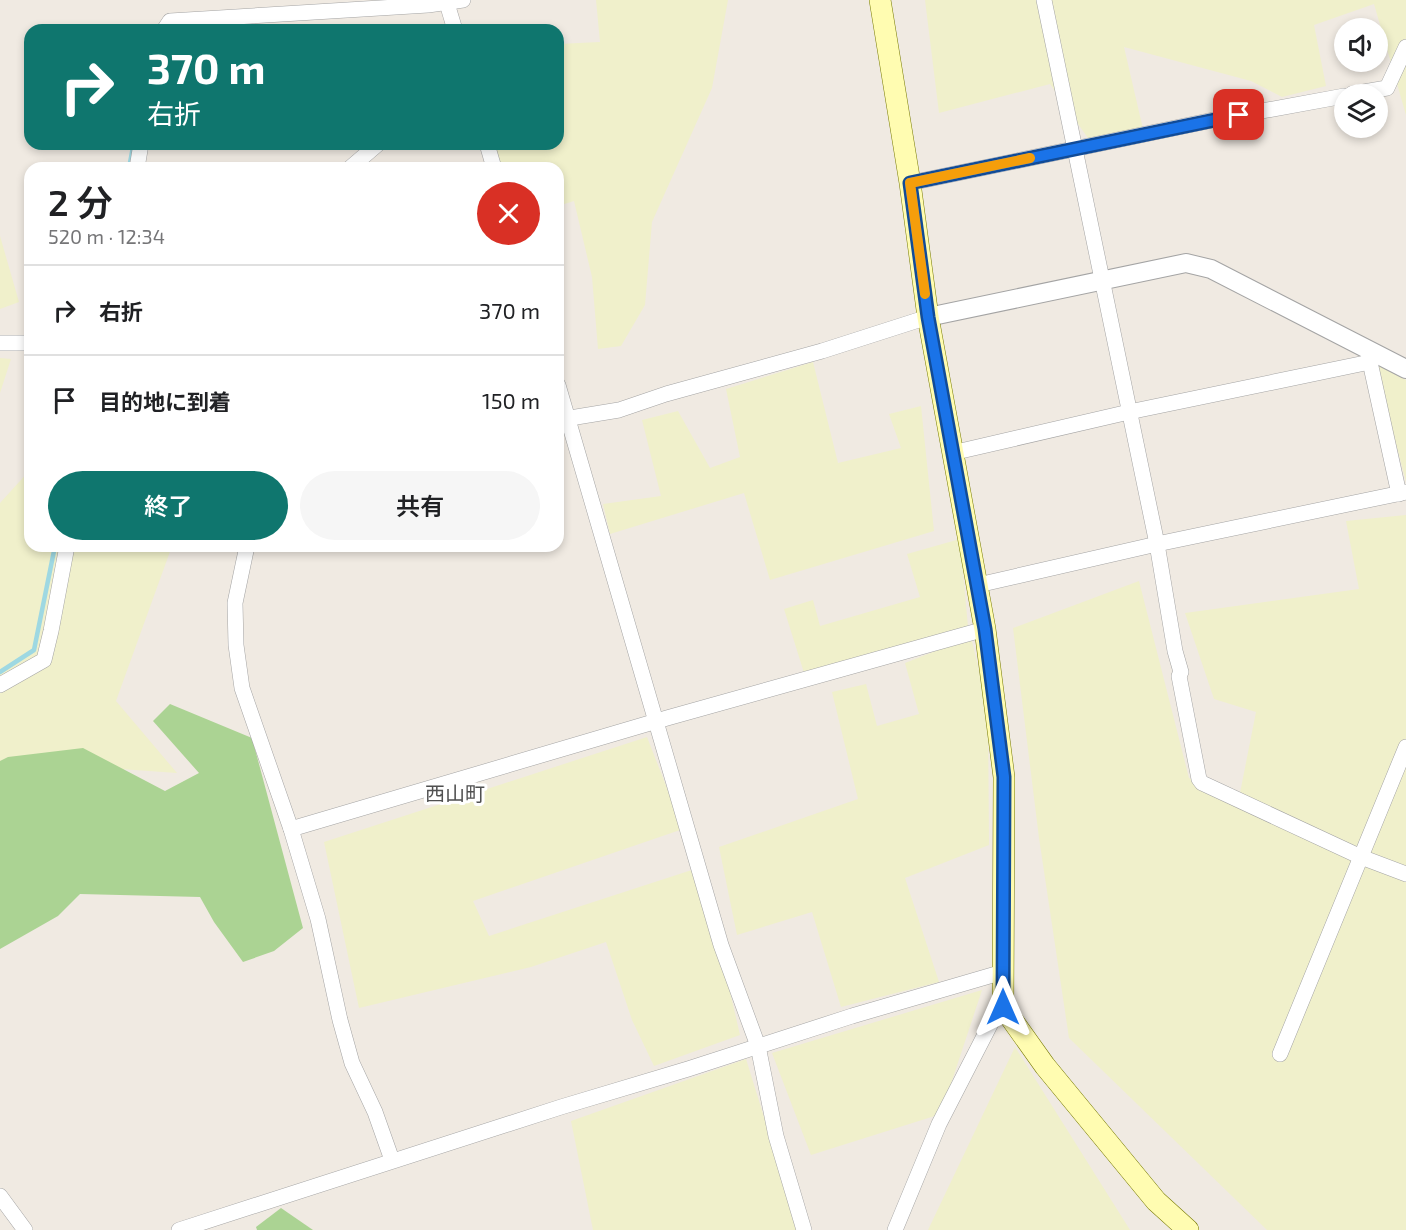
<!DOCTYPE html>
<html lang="ja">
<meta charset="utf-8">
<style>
body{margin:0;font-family:"Exo 2","Noto Sans JP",sans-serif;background:#f6f6f6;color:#202124;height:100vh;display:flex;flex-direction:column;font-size:22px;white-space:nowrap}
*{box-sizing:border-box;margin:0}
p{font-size:20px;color:#757577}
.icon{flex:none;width:33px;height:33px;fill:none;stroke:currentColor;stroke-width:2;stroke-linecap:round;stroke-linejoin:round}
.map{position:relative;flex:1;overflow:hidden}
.details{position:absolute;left:24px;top:162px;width:540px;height:390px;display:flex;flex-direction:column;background:#fff;border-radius:18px;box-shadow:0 3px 9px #0003}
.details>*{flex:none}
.guide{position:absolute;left:24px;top:24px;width:540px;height:126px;border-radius:18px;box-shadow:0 3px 9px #0003;background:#0f766e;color:#fff;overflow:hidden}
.fabs{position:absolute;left:1334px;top:18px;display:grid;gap:12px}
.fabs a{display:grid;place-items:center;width:54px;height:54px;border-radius:50%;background:#fff;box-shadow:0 3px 9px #0003;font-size:30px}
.pin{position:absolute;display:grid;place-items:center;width:51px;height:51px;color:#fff;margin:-26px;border-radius:12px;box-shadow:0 3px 9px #0006}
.me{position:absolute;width:66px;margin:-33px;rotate:0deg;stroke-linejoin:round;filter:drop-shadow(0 0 4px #0008)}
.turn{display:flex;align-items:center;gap:21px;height:126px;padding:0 24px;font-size:27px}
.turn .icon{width:78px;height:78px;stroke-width:2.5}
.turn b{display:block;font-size:42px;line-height:51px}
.round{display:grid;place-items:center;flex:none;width:63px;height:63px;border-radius:32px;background:#f6f6f6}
.summary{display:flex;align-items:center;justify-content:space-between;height:102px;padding:0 24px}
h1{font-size:36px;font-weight:600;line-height:45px}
.action{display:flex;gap:12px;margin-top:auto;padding:12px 24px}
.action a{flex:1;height:69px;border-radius:36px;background:#0f766e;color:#fff;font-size:24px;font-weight:600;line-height:69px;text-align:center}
.action a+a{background:#f6f6f6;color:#202124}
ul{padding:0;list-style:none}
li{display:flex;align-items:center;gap:18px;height:90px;padding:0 24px;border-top:2px solid #e0e0e0}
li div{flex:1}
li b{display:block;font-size:22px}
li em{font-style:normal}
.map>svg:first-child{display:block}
</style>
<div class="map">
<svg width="1406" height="1230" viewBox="0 0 1406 1230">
<rect width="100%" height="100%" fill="#f0eae2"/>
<g fill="#f0f0cb">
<path d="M596,0H728L712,88L652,222L645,305L621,346L598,349L592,277L574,201L558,206V168H499L493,144H558V44L600,42Z"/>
<path d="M925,0H1406V115L1374,4L1314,25L1326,86L1282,97L1251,81L1124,47L1143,129L1097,151L1050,84L939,113Z"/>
<path d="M0,236L19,302L0,309Z"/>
<path d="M0,358L11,359L0,393Z"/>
<path d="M813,362L838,463L901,448L889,414L921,406L934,531L770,580L744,493L610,534L603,504L661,496L642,420L678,411L710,468L740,457L726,389Z"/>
<path d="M1375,364L1406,380V482Z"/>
<path d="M30,470V546H172L116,701L177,773L35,763L0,781V503Z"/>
<path d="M1406,515V1230H1267L1069,1038L1039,838L1013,628L1139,581L1189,778L1238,803L1256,712L1214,699L1185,613L1359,589L1346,521Z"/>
<path d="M960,539L968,627L805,676L784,609L813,600L820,626L920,597L907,554Z"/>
<path d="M971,637L988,709L989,845L905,878L939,982L841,1007L812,912L737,935L719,847L858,799L832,692L866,684L877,726L919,714L905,663Z"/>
<path d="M647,737L683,829L473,901L489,936L701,867L740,1035L654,1066L632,1020L606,942L531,967L359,1008L324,842Z"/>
<path d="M982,990L941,1114L811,1155L772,1053Z"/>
<path d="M1015,1047L1130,1230H928Z"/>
<path d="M746,1059L799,1230H593L571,1121Z"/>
</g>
<g fill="#abd393">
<path d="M170,704L252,738L303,928L274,951L243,962L214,922L200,897L80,894L58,916L0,949V761L8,757L83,748L165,791L199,773L153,721Z"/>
<path d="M281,1208L313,1230H257L256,1227Z"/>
</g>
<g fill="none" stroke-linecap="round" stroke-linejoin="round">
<g stroke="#9ed8e2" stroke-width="4.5">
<path d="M129,168L133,147"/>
<path d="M0,672L34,650L55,546"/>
</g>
<g stroke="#a4a4a4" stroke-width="16">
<g id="minor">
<path d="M446,0L455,30"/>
<path d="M1044,0L1157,544L1175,651L1181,672L1179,676L1199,779L1202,783L1361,857L1406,874"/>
<path d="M164,30L170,21L428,5L463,0"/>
<path d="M1352,94L1387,88L1406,47"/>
<path d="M487,144L494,168"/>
<path d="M137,168L141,144"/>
<path d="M350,168L378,144"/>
<path d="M910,183L1218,119L1344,96"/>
<path d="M0,343H30"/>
<path d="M1368,353L1399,494"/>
<path d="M558,385L721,945L758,1046L776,1136L804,1230"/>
<path d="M558,420L619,410L666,394L822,351L928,317"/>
<path d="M952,453L1129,412L1370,362"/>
<path d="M247,546L235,603L236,645L242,688L291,829L318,919L340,1020L352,1063L375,1112L392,1160"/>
<path d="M978,585L1157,544L1406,492"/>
<path d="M0,685L44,660L51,631L67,546"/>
<path d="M291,829L667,718L985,629"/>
<path d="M1280,1054L1406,747"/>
<path d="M0,1196L25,1230"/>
<path d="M179,1230L561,1107L688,1069L852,1016L1003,972"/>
<path d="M895,1230L939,1124L992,1021L1003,1007"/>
</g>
</g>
<g stroke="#a4a4a4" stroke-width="20">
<path id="tertiary" d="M928,317L1186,263L1211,269L1406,369"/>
</g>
<g stroke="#767900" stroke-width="22">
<path id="secondary" d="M880,0L910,183L928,317L985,629L1004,777L1003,1007L1045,1066L1156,1201L1188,1230"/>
</g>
<use href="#minor" stroke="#fff" stroke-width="15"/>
<use href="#tertiary" stroke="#fff" stroke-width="18"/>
<use href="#secondary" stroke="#fffcb1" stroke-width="21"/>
</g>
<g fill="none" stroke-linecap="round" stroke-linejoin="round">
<g stroke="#114b97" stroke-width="15">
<path id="route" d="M1003,1007L1004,777L985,629L928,317L910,183L1239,115"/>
</g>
<use href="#route" stroke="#1a73e8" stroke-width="10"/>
<path stroke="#f59e0b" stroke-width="10" d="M925,294L910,183L1030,158"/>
</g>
<g text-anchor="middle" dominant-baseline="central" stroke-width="6" stroke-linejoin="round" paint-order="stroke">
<g font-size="20" fill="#505050" stroke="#fff">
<text x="455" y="793">西山町</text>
</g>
</g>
</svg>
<div class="fabs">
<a><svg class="icon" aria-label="sound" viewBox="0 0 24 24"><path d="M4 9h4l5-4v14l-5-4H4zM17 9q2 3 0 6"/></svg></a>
<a><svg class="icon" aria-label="layers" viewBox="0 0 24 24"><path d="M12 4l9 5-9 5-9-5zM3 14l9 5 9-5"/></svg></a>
</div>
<div class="pin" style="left:1239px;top:115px;background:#d93025"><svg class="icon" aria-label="arrive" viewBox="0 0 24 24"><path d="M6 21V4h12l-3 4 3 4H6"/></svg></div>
<svg class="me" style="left:1003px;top:1007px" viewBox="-20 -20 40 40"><path d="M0-17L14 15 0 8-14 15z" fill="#1a73e8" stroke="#fff" stroke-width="4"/></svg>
<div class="guide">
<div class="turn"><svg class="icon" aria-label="right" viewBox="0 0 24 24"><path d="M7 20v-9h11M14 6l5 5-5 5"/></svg><div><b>370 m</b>右折</div></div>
</div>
<section class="details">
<div class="summary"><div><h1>2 分</h1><p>520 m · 12:34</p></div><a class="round" style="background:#d93025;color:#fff"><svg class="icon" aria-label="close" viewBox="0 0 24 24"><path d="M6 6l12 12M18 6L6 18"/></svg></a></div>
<ul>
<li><svg class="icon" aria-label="right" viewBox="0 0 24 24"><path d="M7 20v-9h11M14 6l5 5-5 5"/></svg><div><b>右折</b></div><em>370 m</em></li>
<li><svg class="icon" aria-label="arrive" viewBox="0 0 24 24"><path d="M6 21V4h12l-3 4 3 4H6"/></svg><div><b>目的地に到着</b></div><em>150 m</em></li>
</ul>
<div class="action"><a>終了</a><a>共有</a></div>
</section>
</div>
